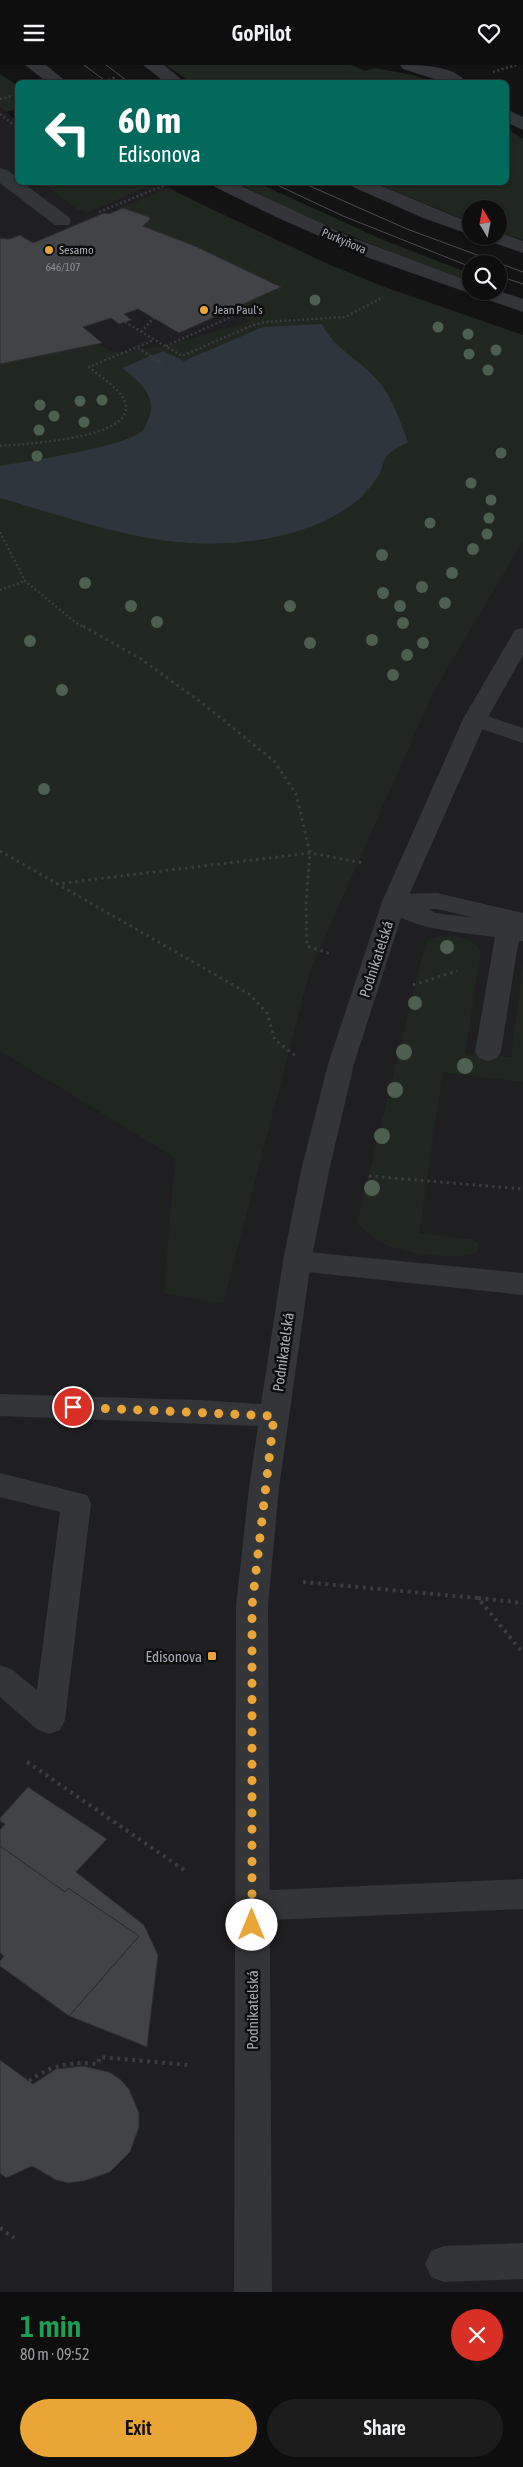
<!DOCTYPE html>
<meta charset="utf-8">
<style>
body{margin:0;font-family:"Asap Condensed",sans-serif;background:#1c1c1d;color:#f1f3f6;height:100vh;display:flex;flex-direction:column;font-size:19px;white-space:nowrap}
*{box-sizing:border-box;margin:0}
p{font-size:16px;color:#9b9c9e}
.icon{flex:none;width:28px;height:28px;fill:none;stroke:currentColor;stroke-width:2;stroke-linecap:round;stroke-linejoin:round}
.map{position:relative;height:2227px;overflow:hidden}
.drawer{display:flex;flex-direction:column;background:#0e0e0f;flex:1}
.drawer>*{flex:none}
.guide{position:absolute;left:15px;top:15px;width:494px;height:105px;border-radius:8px;box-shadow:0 1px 4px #0004,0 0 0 1px #2e2e2f;background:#00695c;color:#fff;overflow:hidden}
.needle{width:32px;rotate:350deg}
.controls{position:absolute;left:462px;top:135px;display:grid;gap:10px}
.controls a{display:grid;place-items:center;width:45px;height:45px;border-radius:50%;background:#0e0e0f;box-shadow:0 1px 4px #0004,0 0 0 1px #2e2e2f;font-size:25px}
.pin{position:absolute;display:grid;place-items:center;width:42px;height:42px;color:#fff;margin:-21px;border:2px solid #fff;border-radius:50%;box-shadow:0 1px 5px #0007}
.me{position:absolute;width:55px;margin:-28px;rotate:0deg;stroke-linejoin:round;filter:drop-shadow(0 0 4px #0008)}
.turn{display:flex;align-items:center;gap:18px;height:105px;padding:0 20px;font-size:22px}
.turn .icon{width:65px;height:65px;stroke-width:2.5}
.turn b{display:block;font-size:35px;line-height:42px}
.round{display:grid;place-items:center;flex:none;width:52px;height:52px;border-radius:26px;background:#1c1c1d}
.overview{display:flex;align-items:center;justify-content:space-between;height:85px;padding:0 20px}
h1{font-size:30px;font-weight:600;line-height:38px;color:#1e9e55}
.button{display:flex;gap:10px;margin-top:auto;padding:10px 20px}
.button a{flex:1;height:58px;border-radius:30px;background:#e9a636;color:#111;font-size:20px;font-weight:600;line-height:58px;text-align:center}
.button a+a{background:#1c1c1d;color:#f1f3f6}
header{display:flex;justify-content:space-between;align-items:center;height:65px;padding:0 20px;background:#0e0e0f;font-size:22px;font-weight:600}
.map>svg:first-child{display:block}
</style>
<header><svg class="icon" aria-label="menu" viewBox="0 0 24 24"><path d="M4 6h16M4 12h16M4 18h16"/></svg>GoPilot<svg class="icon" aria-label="heart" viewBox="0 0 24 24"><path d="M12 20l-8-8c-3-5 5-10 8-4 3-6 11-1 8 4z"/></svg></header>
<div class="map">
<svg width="523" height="2227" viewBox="0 0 523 2227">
<rect width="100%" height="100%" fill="#131314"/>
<path fill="#1f1f21" d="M0,42L17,56L18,118H160L246,162L328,199L384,222L523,270V2227H0Z"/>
<g fill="#1f2720">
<path d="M171,0H351L365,6L374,3L413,10L431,17H191L167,1Z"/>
<path d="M0,9L17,20V44L6,47L0,42Z"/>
<path d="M506,63L523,74V175L499,167V144H471V157L374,118H506Z"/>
<path d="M43,118H156L87,148L82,145L79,146Z"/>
<path d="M238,118H258L381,174L471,209V218C392,188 313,158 238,118Z"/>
<path d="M167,123L328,199L384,222L523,270V476L434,626L310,906L223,1239L164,1228L175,1093L0,986V299L99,279L114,287L165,281L251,256L231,244L280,222L197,182L143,161L150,156L149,152L119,144Z"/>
<path d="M442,870C458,871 473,872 481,887L465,988L511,992L523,899V1017L443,1007L419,1168L471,1174L478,1178L479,1184L477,1187C456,1197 402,1188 382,1178C372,1173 365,1165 357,1158L426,876Z"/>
</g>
<path fill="#2d363c" d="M322,259C333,283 362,296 379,317C393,333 400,357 408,377C401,381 390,386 386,392C383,397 382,404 379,410C373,419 363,432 354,438C331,456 303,466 275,472C174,493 95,460 0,433V401C28,396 127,382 143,365C145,363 147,357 148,355C159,332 139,316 122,303L163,286L184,296L263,262Z"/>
<g fill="#424347" stroke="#2d2d30">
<path d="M123,143L149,152L150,155L143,161L197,182L281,222L179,268L138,244L124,249L132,255L125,257L119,259L111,253L83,262L102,278L0,299V173L10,174L20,170L33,178L104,148L108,149Z"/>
<path d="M28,1722L107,1774L76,1807L144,1860L158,1890L147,1982L69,1951L139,1871L68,1823L65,1827L0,1781V1765L5,1759L0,1756V1753Z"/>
<path d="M0,1781L65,1827L68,1823L139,1871L69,1951L0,1901V1896L4,1891L0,1888Z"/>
<path d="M0,1995L33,2019L56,2004L83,2001L109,2007L120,2014L129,2024L139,2048V2062L130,2087L110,2107L84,2116L68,2118L56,2115L32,2101L6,2113L0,2108Z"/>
</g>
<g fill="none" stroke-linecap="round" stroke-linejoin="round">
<g stroke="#3a3c40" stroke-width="2.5" stroke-dasharray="2 2.5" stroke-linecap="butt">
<path d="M493,7L516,0"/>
<path d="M100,18L116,12"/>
<path d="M0,34L12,31"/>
<path d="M0,49L18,63"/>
<path d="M99,147L170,118"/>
<path d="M125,257L182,291L253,260L265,257L345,252L383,232"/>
<path d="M141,267L154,253"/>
<path d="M166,281L233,251"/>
<path d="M138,283L162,298"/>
<path d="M0,381C21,379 139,374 125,337C119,322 100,312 89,302L154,275"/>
<path d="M0,467L25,516L75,557L85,563"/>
<path d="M0,525L25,516"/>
</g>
<g stroke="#3a3c40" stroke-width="3" stroke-dasharray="2.5 4" stroke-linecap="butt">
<path d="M83,561L141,594L202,638L274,696L296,729L310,788L306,839L307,881L331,889"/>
<path d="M0,786L249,929L267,948L275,975L296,991"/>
<path d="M56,819L310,788L364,798"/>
<path d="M413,920L457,906"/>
<path d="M369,1111L523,1124"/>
</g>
<g stroke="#3a3c40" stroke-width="4" stroke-dasharray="3 4.5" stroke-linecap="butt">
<path d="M303,1517L478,1533L523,1588"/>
<path d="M478,1533L523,1538"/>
<path d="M27,1697L187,1807"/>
<path d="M29,2016C51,2000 72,1996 98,1999L100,1992L188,2000"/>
<path d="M0,2163L14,2173"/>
</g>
<g fill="#343539" fill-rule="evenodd">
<path d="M400,0C421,0 454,0 467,18H447L403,4Z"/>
<path d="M506,44L523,52V65L506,57Z"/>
<path d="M0,103L7,105L18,113V118H23L69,152L71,156L69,160H55L0,118Z"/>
<path d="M475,647L523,663V678L467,659L463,654L467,649Z"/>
<path d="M437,828L523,848V876H519L516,891L501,987L497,993L488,996L479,993L475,987L495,872C466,868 398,864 382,837L385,831L394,829ZM429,844H437L475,853L435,848Z"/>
<path d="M297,1186L523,1208V1230L297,1206L287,1203L283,1196L287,1189Z"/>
<path d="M0,1408L87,1430L91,1439L65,1655L60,1665L49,1669L38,1665L0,1632V1600L11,1604L37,1625L60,1447L0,1432Z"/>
<path d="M523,1814V1844L251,1856L239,1852L234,1841L239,1830L251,1826Z"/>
<path d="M523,2178V2214L444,2217L431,2212L425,2199L431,2186L444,2181Z"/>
</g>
<path fill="#343539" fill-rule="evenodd" d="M523,563V590L487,654L406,837L354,999L329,1106L311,1196L279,1423L268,1541L272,2227H234L236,1541L249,1423L258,1361L0,1351V1329L200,1335L261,1339L283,1196L301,1106L328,999L382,837L463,654L512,570L515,565Z"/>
<g fill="#343539" fill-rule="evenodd">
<path d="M25,0H46L68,18H48Z"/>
<path d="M143,0H164L186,18H166Z"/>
<path d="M213,118H235L351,172L471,217V226H499L523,234V247L369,193L276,152L215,122Z"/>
<path d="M351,118H374L471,158V170L423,153L353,122Z"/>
<path d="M499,167L523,176V188L485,175L483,171H499Z"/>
</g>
<g stroke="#4b4d52" stroke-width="1">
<path d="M84,0L108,18"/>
<path d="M106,0L130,18"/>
<path d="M273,118L343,151L471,202"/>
<path d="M303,118L407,164L523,207"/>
<path d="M499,211L523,219"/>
</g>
</g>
<g fill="#4d5f4e">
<circle cx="315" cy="235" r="5.5"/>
<circle cx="438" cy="262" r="5.5"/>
<circle cx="468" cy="269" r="5.5"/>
<circle cx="496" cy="285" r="5.5"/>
<circle cx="469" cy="289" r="5.5"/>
<circle cx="488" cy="305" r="5.5"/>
<circle cx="102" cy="335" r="5.5"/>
<circle cx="80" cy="336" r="5.5"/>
<circle cx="40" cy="340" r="5.5"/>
<circle cx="54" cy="351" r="5.5"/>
<circle cx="84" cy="357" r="5.5"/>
<circle cx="39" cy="365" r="5.5"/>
<circle cx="501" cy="388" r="5.5"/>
<circle cx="37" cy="391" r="5.5"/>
<circle cx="471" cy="418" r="5.5"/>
<circle cx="491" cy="435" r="5.5"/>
<circle cx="489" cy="453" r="5.5"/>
<circle cx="430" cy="458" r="5.5"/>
<circle cx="487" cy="469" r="5.5"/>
<circle cx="473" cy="484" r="6"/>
<circle cx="382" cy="490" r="6"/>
<circle cx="452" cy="508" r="6"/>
<circle cx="85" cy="518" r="6"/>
<circle cx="422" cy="522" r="6"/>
<circle cx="383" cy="528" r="6"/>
<circle cx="445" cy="538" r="6"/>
<circle cx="131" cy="541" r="6"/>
<circle cx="290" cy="541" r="6"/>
<circle cx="400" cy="541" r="6"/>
<circle cx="157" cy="557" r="6"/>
<circle cx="403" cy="558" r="6"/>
<circle cx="372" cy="575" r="6"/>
<circle cx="30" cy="576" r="6"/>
<circle cx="310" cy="578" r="6"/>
<circle cx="423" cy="578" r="6"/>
<circle cx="407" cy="590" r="6"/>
<circle cx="393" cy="610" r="6"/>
<circle cx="62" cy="625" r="6"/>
<circle cx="44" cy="724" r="6"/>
<circle cx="447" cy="882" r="7"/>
<circle cx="415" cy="938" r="7"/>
<circle cx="404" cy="987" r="8"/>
<circle cx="465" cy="1001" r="8"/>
<circle cx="395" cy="1025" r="8"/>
<circle cx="382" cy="1071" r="8"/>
<circle cx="372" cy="1123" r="8"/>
</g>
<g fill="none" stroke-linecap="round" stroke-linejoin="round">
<path stroke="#e9a636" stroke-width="9" stroke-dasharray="0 16.2" d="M73,1342L274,1351L252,1541V1860"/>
</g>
<g fill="#e9a636" stroke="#0e0e0f" stroke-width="2">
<circle cx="49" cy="185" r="5"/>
<circle cx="204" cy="245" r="5"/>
<rect x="207" y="1586" width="10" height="10" rx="2.5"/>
</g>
<g text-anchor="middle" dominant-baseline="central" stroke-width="5" stroke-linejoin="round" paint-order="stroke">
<g font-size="11" fill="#8c9099">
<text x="63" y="202">646/107</text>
</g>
<g font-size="12" fill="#a5aab4" stroke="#0e0e0f">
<text transform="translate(344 176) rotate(23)">Purkyňova</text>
</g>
<g font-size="12" fill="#a5aab4" stroke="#0e0e0f" text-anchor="start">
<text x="59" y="185">Sesamo</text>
<text x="214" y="245">Jean Paul's</text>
</g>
<g font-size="15" fill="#a5aab4" stroke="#0e0e0f">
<text transform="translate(376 894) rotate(-72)">Podnikatelská</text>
<text transform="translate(283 1287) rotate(-82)">Podnikatelská</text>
<text transform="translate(252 1945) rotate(-90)">Podnikatelská</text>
</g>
<g font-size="15" fill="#a5aab4" stroke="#0e0e0f" text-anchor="end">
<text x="202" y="1591">Edisonova</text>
</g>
</g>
</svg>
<div class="controls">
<a><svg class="needle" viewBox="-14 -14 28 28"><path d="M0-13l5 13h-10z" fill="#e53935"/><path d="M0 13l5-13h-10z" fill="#9b9c9e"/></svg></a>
<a><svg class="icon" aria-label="search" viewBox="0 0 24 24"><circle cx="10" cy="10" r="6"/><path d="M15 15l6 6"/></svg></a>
</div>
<div class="pin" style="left:73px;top:1342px;background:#d93025"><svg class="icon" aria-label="arrive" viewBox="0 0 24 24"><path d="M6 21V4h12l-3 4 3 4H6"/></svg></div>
<svg class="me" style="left:252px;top:1860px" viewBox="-20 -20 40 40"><circle r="19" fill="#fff"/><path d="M0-13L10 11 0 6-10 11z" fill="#e9a636"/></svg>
<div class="guide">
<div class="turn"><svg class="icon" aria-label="left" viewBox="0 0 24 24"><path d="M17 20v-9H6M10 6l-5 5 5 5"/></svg><div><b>60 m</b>Edisonova</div></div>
</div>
</div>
<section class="drawer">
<div class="overview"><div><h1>1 min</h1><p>80 m · 09:52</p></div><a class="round" style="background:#d93025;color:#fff"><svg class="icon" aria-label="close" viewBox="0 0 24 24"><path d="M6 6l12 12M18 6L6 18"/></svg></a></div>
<div class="button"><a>Exit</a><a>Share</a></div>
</section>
